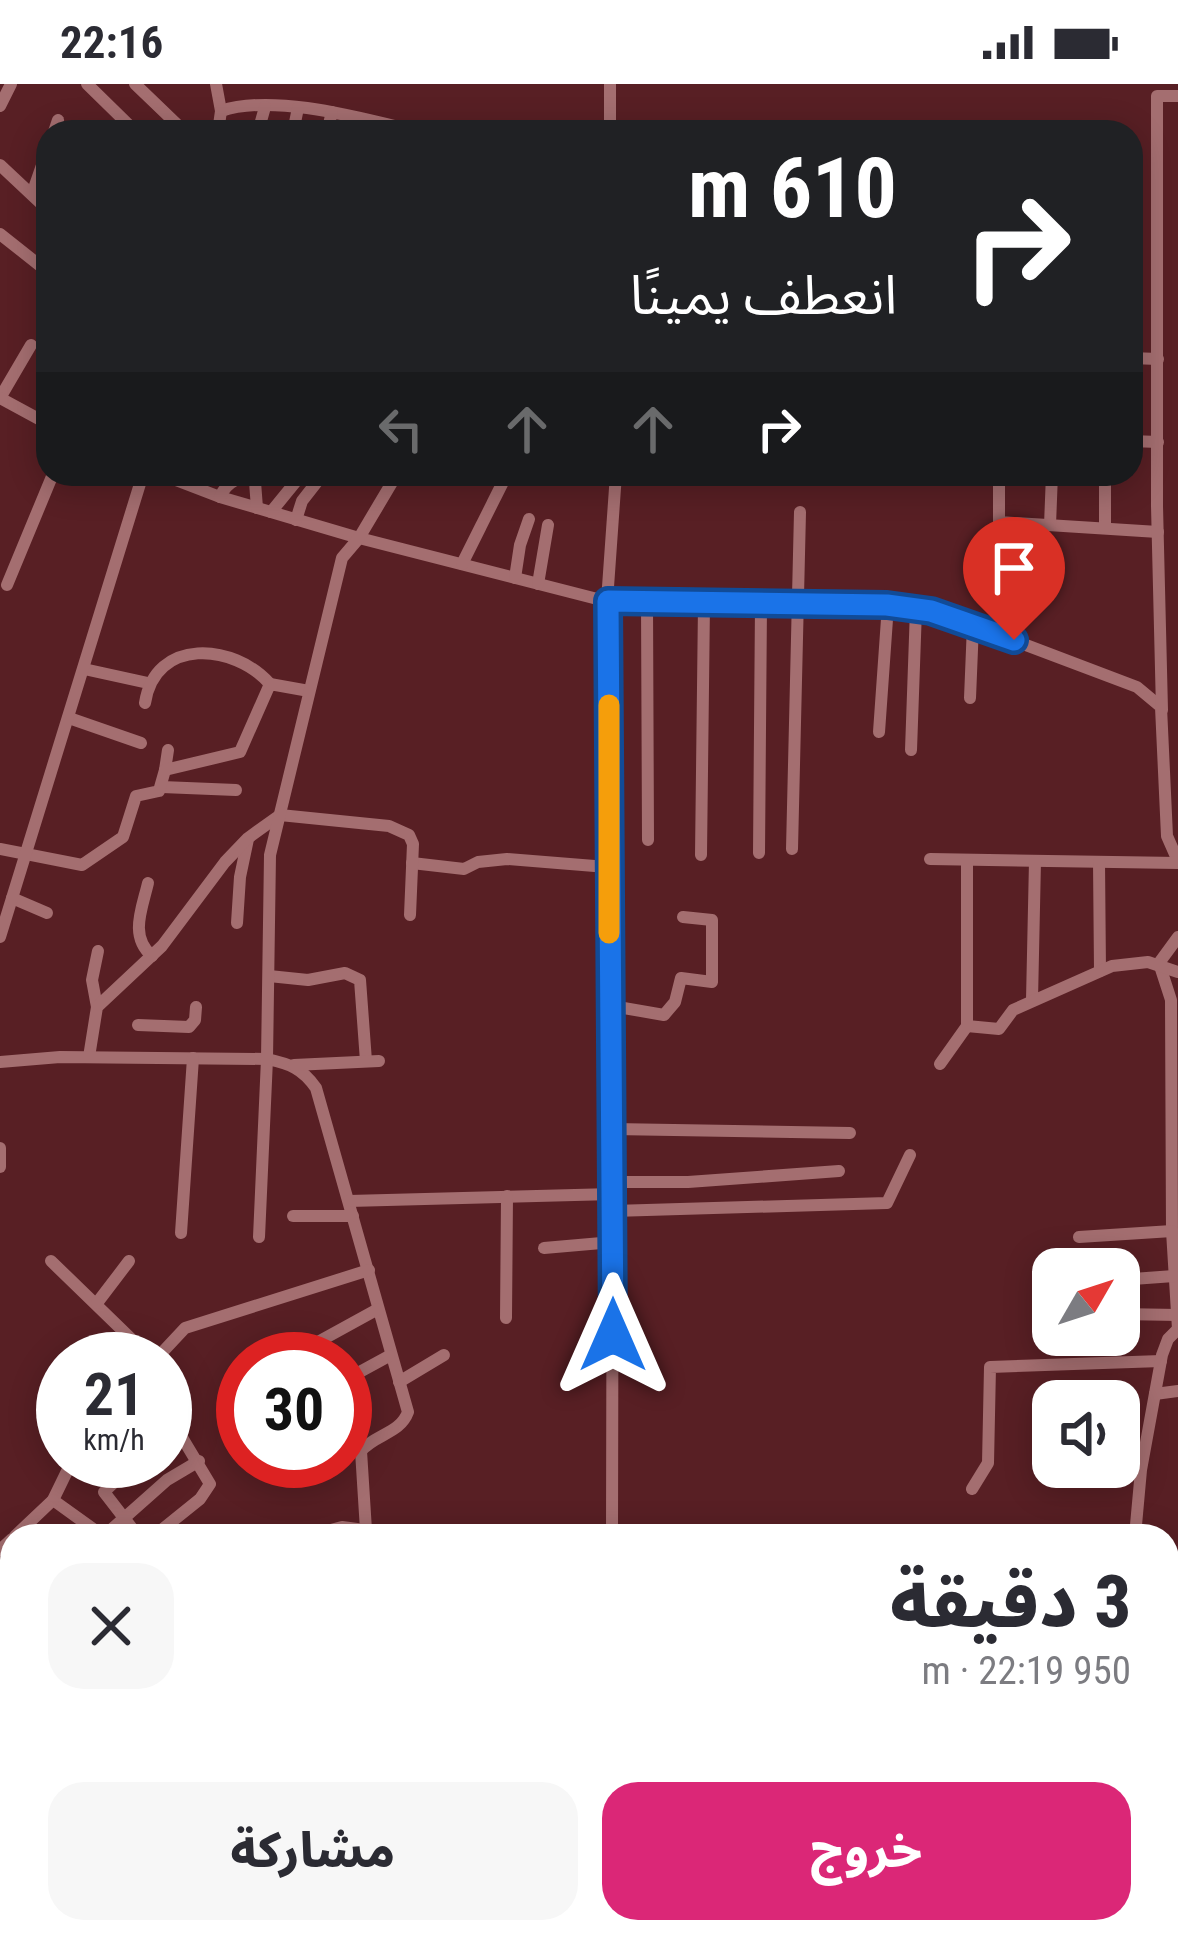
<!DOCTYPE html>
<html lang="ar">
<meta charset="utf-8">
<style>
body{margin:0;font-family:"Roboto Condensed","Noto Sans Arabic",sans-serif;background:#f7f7f7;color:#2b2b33;direction:rtl;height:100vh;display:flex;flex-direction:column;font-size:45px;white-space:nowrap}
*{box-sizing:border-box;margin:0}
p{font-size:39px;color:#7c7c81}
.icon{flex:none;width:66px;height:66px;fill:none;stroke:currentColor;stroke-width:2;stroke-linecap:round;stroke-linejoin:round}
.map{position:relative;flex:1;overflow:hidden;direction:ltr}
.drawer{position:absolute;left:0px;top:1440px;width:1179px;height:420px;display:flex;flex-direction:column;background:#fff;border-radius:36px 36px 0 0;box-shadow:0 6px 30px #0003;direction:rtl}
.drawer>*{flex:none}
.guide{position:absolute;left:36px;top:36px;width:1107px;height:366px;border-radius:36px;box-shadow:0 6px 30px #0003;direction:rtl;background:#202124;color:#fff;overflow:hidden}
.needle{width:78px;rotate:51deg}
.controls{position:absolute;left:1032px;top:1164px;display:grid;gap:24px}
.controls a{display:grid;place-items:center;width:108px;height:108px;border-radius:24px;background:#fff;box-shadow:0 6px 30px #0003;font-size:60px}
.speed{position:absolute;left:36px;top:1248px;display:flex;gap:24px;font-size:60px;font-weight:700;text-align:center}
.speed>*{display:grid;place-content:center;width:156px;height:156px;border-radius:50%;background:#fff;box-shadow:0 6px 30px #0003;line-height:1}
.speed small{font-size:30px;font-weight:400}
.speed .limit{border:18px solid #d22;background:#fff;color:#111}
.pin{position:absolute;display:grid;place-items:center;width:102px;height:102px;color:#fff;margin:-123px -51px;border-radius:50% 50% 50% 0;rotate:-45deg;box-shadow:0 0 12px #0007}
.pin .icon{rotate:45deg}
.me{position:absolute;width:132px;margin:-66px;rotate:0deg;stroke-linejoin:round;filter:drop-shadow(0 0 9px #0008)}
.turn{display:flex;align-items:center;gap:42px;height:252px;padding:0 48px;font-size:54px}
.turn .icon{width:156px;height:156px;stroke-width:2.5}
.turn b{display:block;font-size:84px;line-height:102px}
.lanes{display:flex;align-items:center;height:114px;padding:0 48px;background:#0003;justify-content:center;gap:60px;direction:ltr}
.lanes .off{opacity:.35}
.round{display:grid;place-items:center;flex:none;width:126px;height:126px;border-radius:36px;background:#f7f7f7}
.head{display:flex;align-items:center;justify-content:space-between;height:204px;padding:0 48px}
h1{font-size:72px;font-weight:800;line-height:90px}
.button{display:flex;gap:24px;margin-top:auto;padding:24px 48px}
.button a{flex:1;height:138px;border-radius:36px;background:#db2777;color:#fff;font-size:48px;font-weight:800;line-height:138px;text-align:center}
.button a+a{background:#f7f7f7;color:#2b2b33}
.status{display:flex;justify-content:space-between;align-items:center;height:84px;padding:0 60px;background:#fff;direction:ltr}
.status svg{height:33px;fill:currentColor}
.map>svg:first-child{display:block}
</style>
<div class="status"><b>22:16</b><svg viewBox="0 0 49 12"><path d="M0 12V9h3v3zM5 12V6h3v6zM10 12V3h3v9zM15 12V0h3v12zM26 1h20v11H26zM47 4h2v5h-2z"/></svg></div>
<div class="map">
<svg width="1178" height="1860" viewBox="0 0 1178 1860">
<rect width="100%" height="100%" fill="#581f24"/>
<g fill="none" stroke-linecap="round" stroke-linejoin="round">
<g stroke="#a46e70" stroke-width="12">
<path d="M87,0L136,48"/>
<path d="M135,0L185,48"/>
<path d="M216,0L221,27L218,48"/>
<path d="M0,22L11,0"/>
<path d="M221,27C275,9 364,35 419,48"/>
<path d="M54,48L58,36"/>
<path d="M258,48L265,23"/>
<path d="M293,48L298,24"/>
<path d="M327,48L332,28"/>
<path d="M610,48V0"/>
<path d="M0,81L48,126"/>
<path d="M32,110L48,64"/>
<path d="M0,150L48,188"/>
<path d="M1131,274L1158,275"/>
<path d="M0,314L31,261"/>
<path d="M0,314L48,340"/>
<path d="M1131,357L1158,358"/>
<path d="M160,390L220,413L359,454L613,519L888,521L931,528L973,541L1137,603L1161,623L1167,752L1178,777"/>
<path d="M999,390V438L1158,448"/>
<path d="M220,413C226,399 240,389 255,398L257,424"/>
<path d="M271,428L302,390"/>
<path d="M296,436L302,417L320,394L316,390"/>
<path d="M1050,441L1052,390"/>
<path d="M1105,444V390"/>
<path d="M462,480L507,390"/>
<path d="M515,494L520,461L529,435"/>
<path d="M538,500L548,441"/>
<path d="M7,501L53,390"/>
<path d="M647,519L648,756"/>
<path d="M84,585L148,599"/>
<path d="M970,614L973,541"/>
<path d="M145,619C155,553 234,559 270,600"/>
<path d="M1162,626L1157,422V12H1178"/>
<path d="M69,634L141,659"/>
<path d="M879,648L888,521"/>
<path d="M911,666L916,525"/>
<path d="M165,686L168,666"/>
<path d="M162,703L236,706"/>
<path d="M0,765L82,781L123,753L136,712L159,707L165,686L240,668L270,600L309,607"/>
<path d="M792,765L800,428"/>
<path d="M759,769L761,520"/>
<path d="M701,771L704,520"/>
<path d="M930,775L1178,779"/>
<path d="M1099,778L1100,887"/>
<path d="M412,779L464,785L478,778L507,775L607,783"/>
<path d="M148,799C142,825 129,852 152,872"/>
<path d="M12,814L47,829"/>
<path d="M237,839L240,793L248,755"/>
<path d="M0,853L143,390"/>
<path d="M1178,853L1159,879L1171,916L1172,1147L1178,1245"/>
<path d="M269,892L308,896L345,889L360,896L366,977"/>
<path d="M1032,916L1035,777"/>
<path d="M612,922L664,931L675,918L681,894L712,898V836L683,833"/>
<path d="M97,923L92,896L98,867"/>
<path d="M138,941L189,943L195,936L196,923"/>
<path d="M967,942L999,945L1013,926L1112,882L1148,878L1178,888"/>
<path d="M89,973L97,923L162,862L225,778L248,754L280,731L389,742L409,751L413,760L410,831"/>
<path d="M0,978L60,973L267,975C290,980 302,984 316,1004L408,1328C400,1350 375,1350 361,1367L366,1446"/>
<path d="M940,980L967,942V776"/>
<path d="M294,981L379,977"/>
<path d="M613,1045L850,1049"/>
<path d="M0,1064V1083"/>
<path d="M613,1098H688L839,1087"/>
<path d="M349,1117L613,1110"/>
<path d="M613,1127L887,1119L910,1071"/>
<path d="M293,1132H353"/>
<path d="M181,1149L193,974"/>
<path d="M259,1153L267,975L270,771L342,474L359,454L397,390"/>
<path d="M1079,1153L1172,1147"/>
<path d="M544,1164L613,1158"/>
<path d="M51,1177L152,1275"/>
<path d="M1119,1196L1174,1192"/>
<path d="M97,1219L129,1177"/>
<path d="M1119,1230L1178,1231"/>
<path d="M506,1234L507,1112"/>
<path d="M156,1275L185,1244L369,1186"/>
<path d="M287,1275L378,1225"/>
<path d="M345,1296L389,1272"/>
<path d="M399,1298L444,1271"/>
<path d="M242,1299L243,1298"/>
<path d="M1155,1310L1178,1307"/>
<path d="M237,1354L243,1351"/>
<path d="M72,1377L53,1416L103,1452"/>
<path d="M137,1377L104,1408L138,1452"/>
<path d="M972,1405L988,1379L990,1283L1161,1277"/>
<path d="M15,1452L53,1416"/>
<path d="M104,1452L167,1396L199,1377"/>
<path d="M154,1452L200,1415L210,1400L165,1325"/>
<path d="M309,1452L342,1443L410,1452"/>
<path d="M612,1452L613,967L607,783L610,753L607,517L616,390"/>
<path d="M1135,1452L1141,1386L1162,1271L1168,1255L1178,1245"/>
<path d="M0,1466L12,1455"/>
<path d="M0,1487L12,1498"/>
<path d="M0,1623L12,1617"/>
<path d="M0,1818L12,1802"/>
<path d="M0,1824L12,1831"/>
<path d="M1167,1843L1178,1840"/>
<path d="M42,1848L63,1860"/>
<path d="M507,1848L514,1860"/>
<path d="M620,1848L622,1857"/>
<path d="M1157,1848L1165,1860"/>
<path d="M1093,1853L1114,1854L1146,1848"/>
<path d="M3,1860L12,1846"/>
<path d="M31,1860L38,1848"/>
</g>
</g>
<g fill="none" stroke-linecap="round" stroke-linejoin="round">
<g stroke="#114b97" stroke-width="30">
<path id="route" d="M613,1251L608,517L887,521L931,527L1014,556"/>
</g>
<use href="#route" stroke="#1a73e8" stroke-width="21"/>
<path stroke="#f59e0b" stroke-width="21" d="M609,621V849"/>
</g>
</svg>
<div class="controls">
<a><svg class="needle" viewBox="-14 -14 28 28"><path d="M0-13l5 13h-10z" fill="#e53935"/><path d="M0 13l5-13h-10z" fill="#7c7c81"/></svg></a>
<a><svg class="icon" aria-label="sound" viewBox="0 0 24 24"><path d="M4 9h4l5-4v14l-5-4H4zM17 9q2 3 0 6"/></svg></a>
</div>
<div class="speed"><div>21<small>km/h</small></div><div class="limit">30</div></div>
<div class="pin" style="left:1014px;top:556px;background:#d93025"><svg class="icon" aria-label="arrive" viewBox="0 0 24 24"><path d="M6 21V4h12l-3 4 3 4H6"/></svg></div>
<svg class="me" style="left:613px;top:1251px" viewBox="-20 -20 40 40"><path d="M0-17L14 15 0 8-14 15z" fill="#1a73e8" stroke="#fff" stroke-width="4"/></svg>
<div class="guide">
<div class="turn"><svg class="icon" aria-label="right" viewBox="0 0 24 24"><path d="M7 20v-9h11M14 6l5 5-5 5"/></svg><div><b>610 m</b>انعطف يمينًا</div></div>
<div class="lanes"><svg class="icon off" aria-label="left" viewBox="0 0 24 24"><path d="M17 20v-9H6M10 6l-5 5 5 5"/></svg><svg class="icon off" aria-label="ahead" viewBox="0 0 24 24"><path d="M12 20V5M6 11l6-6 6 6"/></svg><svg class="icon off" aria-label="ahead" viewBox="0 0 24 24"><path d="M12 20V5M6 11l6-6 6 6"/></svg><svg class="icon" aria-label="right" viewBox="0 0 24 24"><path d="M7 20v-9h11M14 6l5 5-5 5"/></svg></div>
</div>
<section class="drawer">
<div class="head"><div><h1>3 دقيقة</h1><p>950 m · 22:19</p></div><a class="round"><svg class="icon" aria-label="close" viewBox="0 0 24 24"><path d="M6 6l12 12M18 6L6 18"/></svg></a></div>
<div class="button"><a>خروج</a><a>مشاركة</a></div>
</section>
</div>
